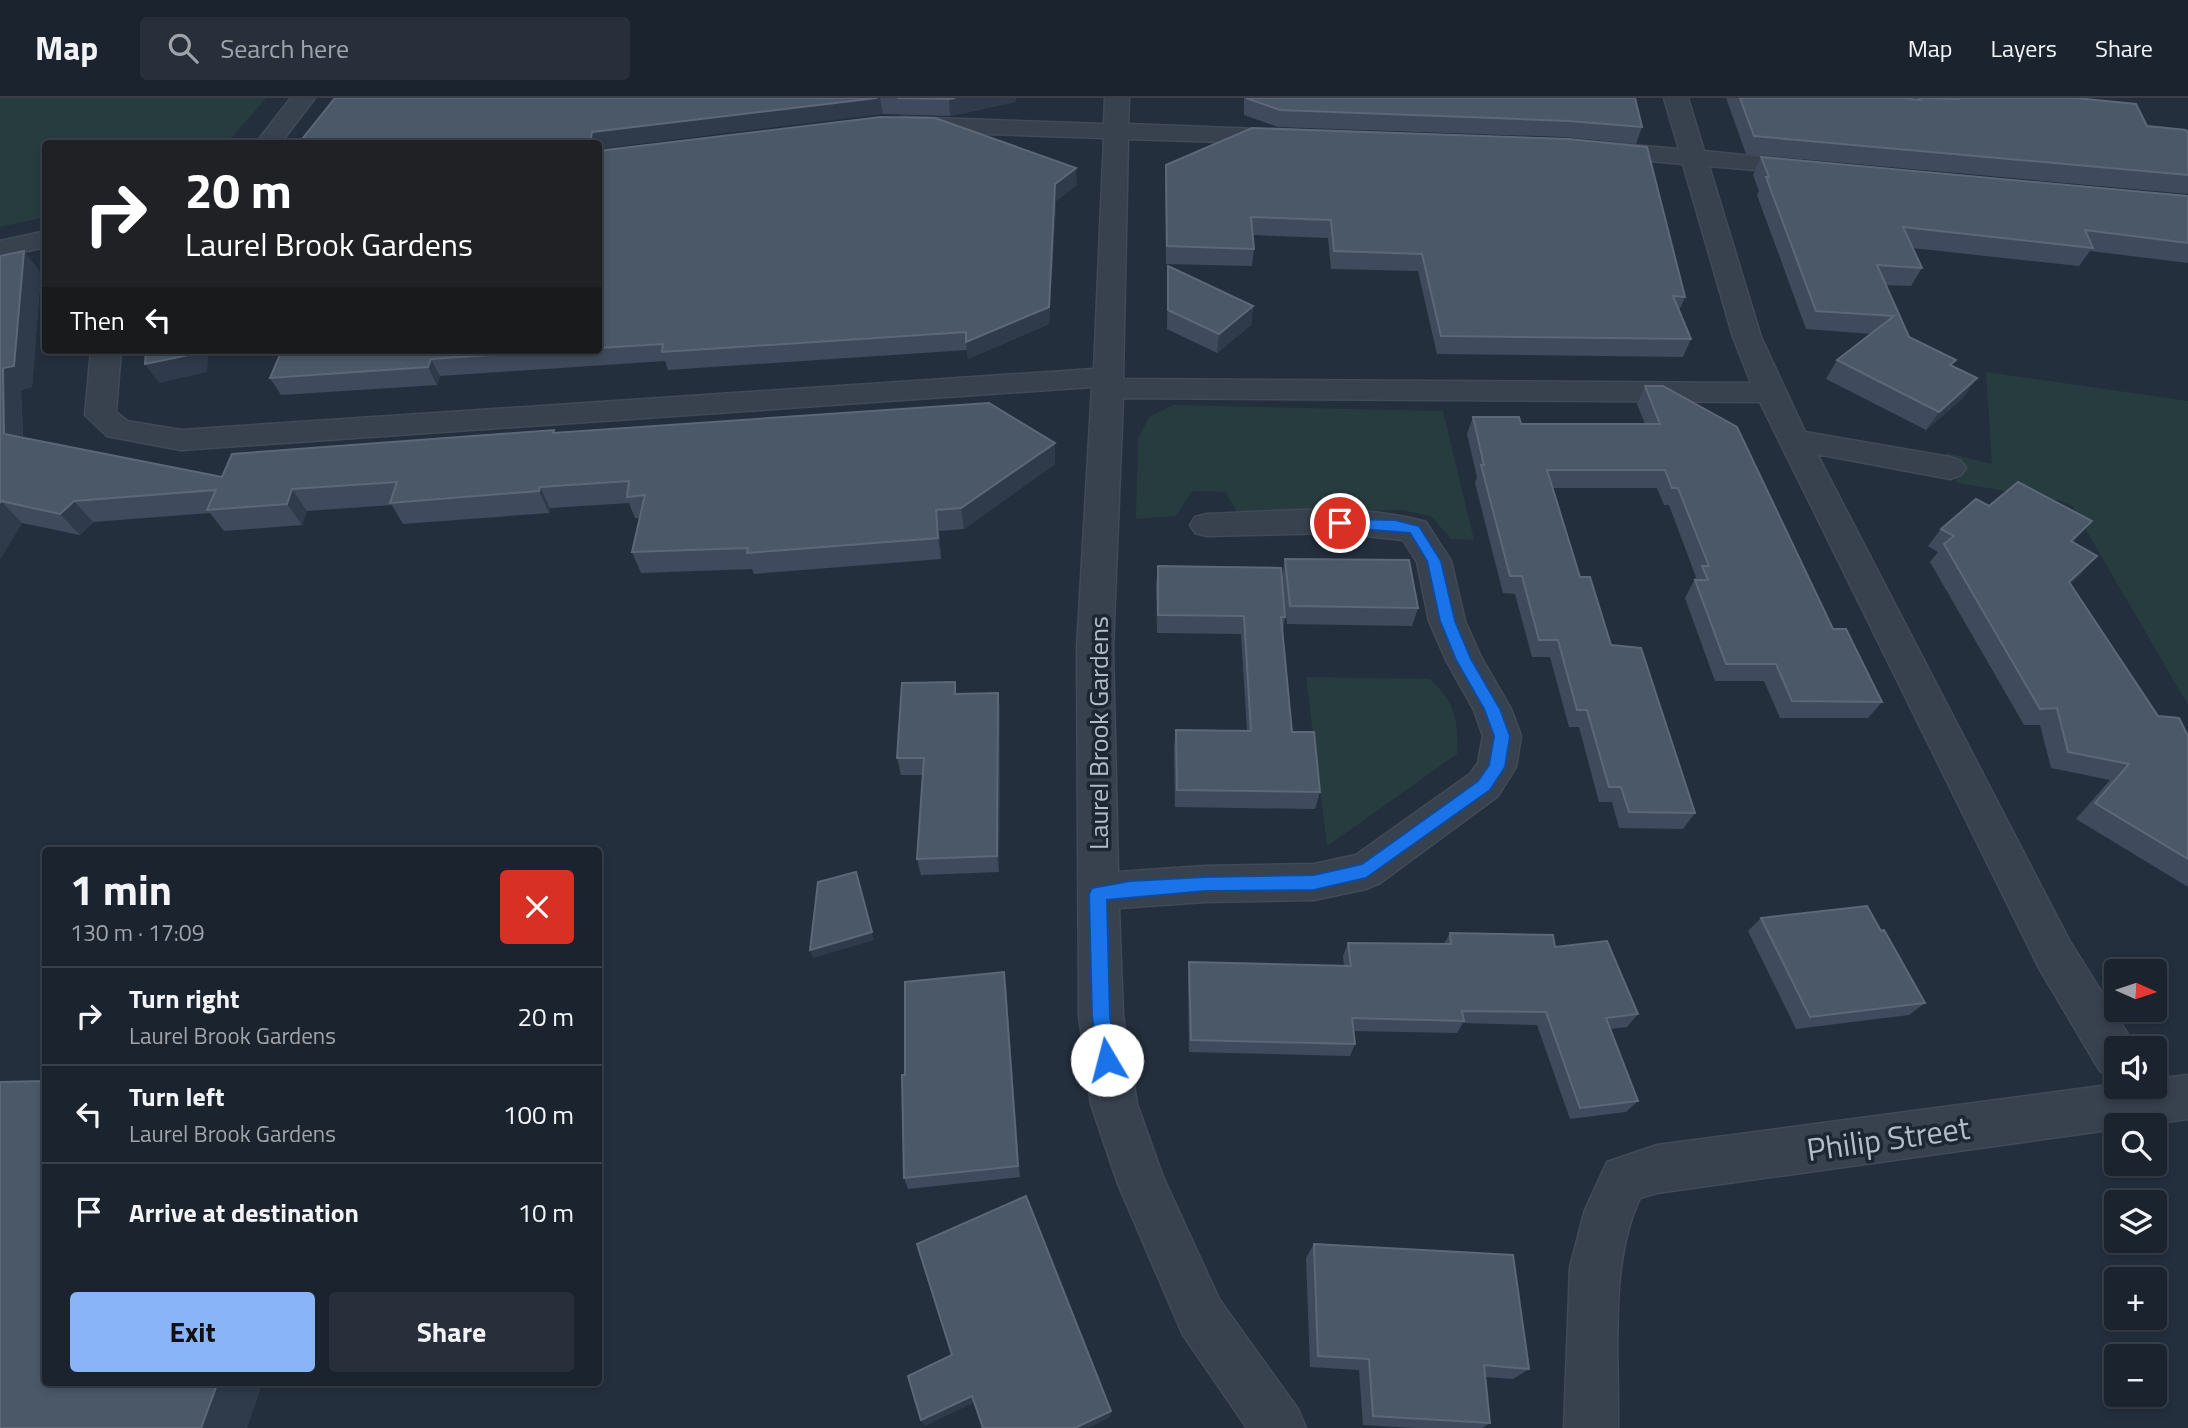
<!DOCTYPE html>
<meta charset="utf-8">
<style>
body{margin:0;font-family:"Titillium Web",sans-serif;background:#282f3a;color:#f1f3f6;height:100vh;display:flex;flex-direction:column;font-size:26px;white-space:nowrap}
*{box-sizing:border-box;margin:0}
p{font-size:23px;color:#a0a4aa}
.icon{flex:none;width:38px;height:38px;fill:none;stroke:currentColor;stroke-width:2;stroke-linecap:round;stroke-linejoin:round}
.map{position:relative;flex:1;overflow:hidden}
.details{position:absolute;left:42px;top:749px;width:560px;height:539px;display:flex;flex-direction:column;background:#1b232e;border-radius:7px;box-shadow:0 4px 10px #0003,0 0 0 2px #39404a}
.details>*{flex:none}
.hud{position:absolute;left:42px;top:42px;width:560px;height:214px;border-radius:7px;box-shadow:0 4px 10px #0003,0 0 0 2px #39404a;background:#202124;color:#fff;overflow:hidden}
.needle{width:46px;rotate:93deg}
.tools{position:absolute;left:2104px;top:861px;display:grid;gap:14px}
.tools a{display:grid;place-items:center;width:63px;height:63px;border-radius:7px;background:#1b232e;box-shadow:0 4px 10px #0003,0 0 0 2px #39404a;font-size:35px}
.pin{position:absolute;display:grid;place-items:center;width:60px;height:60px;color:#fff;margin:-30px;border:4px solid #fff;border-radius:50%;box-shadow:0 2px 7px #0007}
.me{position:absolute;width:77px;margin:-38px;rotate:352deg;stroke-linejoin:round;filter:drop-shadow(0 0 5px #0008)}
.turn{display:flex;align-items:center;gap:24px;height:147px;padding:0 28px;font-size:32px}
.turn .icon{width:91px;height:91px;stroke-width:2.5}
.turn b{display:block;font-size:49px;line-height:60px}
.then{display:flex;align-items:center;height:66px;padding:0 28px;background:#0003;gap:14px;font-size:26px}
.round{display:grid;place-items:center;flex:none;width:74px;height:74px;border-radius:7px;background:#282f3a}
.summary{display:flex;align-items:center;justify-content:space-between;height:119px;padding:0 28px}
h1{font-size:42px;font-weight:700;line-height:52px}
.action{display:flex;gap:14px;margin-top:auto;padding:14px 28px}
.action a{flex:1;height:80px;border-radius:7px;background:#8ab4f8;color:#111;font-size:28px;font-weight:700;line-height:80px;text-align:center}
.action a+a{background:#282f3a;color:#f1f3f6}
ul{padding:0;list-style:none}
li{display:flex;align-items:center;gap:21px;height:98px;padding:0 28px;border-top:2px solid #39404a}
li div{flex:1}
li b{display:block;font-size:26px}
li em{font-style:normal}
header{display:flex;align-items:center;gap:42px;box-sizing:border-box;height:98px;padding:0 35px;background:#1b232e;border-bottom:2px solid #39404a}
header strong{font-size:33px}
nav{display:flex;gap:38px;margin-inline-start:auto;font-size:24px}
.search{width:490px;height:63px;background:#282f3a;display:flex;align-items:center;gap:18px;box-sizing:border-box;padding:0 24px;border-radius:7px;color:#a0a4aa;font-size:26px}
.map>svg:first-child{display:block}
</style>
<header>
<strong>Map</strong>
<div class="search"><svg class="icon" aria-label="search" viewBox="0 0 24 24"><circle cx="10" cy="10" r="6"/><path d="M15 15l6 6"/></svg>Search here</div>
<nav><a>Map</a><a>Layers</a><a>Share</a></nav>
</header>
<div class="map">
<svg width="2188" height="1330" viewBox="0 0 2188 1330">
<rect width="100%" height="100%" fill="#242f3e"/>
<g fill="#263c3f">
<path d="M0,0H266L227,45L46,46L45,119L0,129Z"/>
<path d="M1986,274L2188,303V607L2072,408L2059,402L1957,385L1946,355L1992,366Z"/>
<path d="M1173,307L1443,313L1474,442L1451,441L1431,418L1402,412L1238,417L1226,394L1192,393L1176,418L1136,421L1138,340L1149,319Z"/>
<path d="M1306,579L1430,581C1456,606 1458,621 1457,656L1327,748Z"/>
</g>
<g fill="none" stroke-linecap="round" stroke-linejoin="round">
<g stroke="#414a57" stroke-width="3">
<g id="street">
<path d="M291,0H315L280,46H255Z"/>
<path d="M1105,0H1129L1128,26L1287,32L1296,34L1299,39L1296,44L1287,46L1128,41L1123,281L1751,285L1733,239L1683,66L1595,58L1586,56L1583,51L1586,46L1595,44L1679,51L1664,0H1688L1704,53L1820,65L1823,70L1820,75L1811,77L1709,68L1761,239L1805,334L1950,359L1961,363L1966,370L1961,377L1950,381L1817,356L2069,842L2132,943L2135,950H2116V979L2100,973L2039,870L1760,304L1123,300L1113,550L1118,774L1205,768L1314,766L1356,757L1470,676L1478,665L1483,638L1474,612L1446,562L1429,523L1417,464L1403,442L1337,435L1207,438L1195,435L1190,427L1195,419L1207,416C1279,414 1355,404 1426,424L1451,463L1465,523L1481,559L1511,611L1521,638L1516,669L1498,698L1380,785L1366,791L1314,802L1205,804L1119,810L1123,918L1137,1006L1163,1079L1219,1201L1298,1311L1306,1330H1247L1183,1237L1118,1086L1091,1006L1079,918L1077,550L1092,289L181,352L107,338L85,317L91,252H121L116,314L127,323L181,332L1094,271L1104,40L903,33L895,31L891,26L895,21L903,19L1104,26Z"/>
<path d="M46,133V149L0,159V143Z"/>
<path d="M2188,977V1021L2145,1027H2116V1031L1657,1095L1640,1100C1609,1165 1619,1258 1618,1330H1564L1570,1169L1585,1112L1607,1064L1657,1047L2116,986V989H2154V981Z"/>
</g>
</g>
<use href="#street" fill="#38414e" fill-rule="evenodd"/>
</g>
<g fill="#3f4b5c">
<path d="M335,0H1016L1015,4L950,18Z"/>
<path d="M1244,0H1635L1642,29L1636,46L1564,39L1278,29L1244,17Z"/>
<path d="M1726,0H1903L1916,1L1917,0H2076L2147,28L2188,35V96L1746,56Z"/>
<path d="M598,53L1077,87L1056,103L1049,226L968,261L967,252L668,272L665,263L440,278L437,287L281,297L270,280L282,252H598Z"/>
<path d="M1761,59L2188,98V165L2090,153L2079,168L1912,150L1922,170L1911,188L1885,187L1909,239L1952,268L1964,299L1926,332L1826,281L1837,262L1871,236L1806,231L1757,97L1759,93L1753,77Z"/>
<path d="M1166,67L1685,199L1679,213L1691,241L1683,259L1437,256L1418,173L1331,171L1328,140L1253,137L1254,151L1252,168L1166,166L1165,85Z"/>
<path d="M0,158L41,175L32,289L21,292L23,340L222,379L555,335L1055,366L964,431L939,433L941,461L754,476L752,471L641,475L632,454L640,420H635L629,405L550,410L549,415L403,426L392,407L307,413L302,427L224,433L210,415L93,424L80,437L22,425L0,461Z"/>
<path d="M1168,168L1253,208L1251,227L1217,255L1167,231Z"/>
<path d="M1645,288L1833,531L1882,604L1868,620H1780L1764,583H1715L1685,500L1696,479L1669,407H1664L1657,390H1553L1580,479L1611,547L1695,715L1683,731L1619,730L1612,704H1599L1579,629H1569L1550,559H1532L1515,496L1503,495L1475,385L1477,379L1467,336L1473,319L1521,326H1645L1637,306Z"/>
<path d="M1989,408L2092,423L2073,444L2081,476L2070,486L2158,618L2188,638V789L2076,721L2110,682L2051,670L2040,627H2024L1930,464L1938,454L1928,448L1941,431Z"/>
<path d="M1285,461L1418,510L1412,528L1287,526L1282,479Z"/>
<path d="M1158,468L1285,519L1283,533L1292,634L1320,694L1315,711L1175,709L1174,649L1176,632L1247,633L1241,536L1157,535L1156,486Z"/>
<path d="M998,595L1000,612L999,774L921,777L917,761L923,677H901L897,660L957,596Z"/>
<path d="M1761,820L1881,833L1925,905L1909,917L1796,931L1748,833Z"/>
<path d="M1450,835L1555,849L1638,916L1627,929L1610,931L1638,1003L1626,1014L1570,1021L1537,927L1463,925L1457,935L1353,933L1355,946L1350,958L1189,954L1188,877L1189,864L1344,868L1343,858L1348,845L1444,846Z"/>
<path d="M1006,889L1020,1079L908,1091L904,1080L905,977Z"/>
<path d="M1314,1146L1529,1271L1513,1281L1486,1279L1490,1325L1482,1330H1414L1363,1327L1359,1272L1310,1269L1306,1160Z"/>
</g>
<g fill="#2f3b4b">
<path d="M880,0L883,16L598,51V46H590L592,34Z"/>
<path d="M955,0H1016L1015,4L950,18L949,1Z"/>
<path d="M1076,70L1077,87L1056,103L1049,226L968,261L966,244L1055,86Z"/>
<path d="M24,153L41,175L32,289L21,292L23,357L4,336L3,270Z"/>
<path d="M1253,208L1251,227L1217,255L1219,236Z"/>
<path d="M195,252H209L207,274L159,285L145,266Z"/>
<path d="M431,261L440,278L437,287L428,269Z"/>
<path d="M1977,280L1964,299L1926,332L1939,314Z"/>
<path d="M1055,345V366L964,431L961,410Z"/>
<path d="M540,389L550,410L549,415L539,393Z"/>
<path d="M292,391L307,413L302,427L287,406Z"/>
<path d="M1,403L22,425L0,461V405Z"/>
<path d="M74,403L93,424L80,437L60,416Z"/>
<path d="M936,412L939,433L941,461L938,440Z"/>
<path d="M2092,423L2076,441L2055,461L2071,443Z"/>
<path d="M2097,458L2081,476L2053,502L2069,484Z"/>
<path d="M998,595L1000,612L999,774L997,758Z"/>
<path d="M856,774L874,842L813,860L810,852Z"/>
<path d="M1004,874L1006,889L1020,1079L1018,1068Z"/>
<path d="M218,1284H263L247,1330H201Z"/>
<path d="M972,1298L975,1304L925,1328L921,1322Z"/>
<path d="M1111,1313L1110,1319L1088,1330H1075Z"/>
</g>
<g fill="#4b5868" stroke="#5c6777" stroke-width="2">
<path d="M335,0H877L592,34L590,46H316L317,43L299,45Z"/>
<path d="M897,0H955L949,1Z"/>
<path d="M1246,0H1635L1642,29L1569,23L1280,12Z"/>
<path d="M1740,0H1903L1920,2L1919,0L1958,1V0H2076L2136,6L2147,28L2186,32L2188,35V77L1754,38Z"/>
<path d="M881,19L935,20L1076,70L1055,86L1049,209L966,244V234L662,254L663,246L598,250V53Z"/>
<path d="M1252,30L1569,41L1647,49L1685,199L1673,198L1691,241L1441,238L1422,156L1334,153L1331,122L1251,119L1254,151L1167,148L1166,67Z"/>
<path d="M1761,59L2188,98V145L2085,132L2093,150L1903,129L1922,170L1877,167L1909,239L1956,262L1950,267L1977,280L1939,314L1837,262L1894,218L1816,213L1766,79H1769Z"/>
<path d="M24,153L14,268L3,270L4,336L222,379L232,356L554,332L553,335L989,305L1055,345L961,410L936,412L938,440L747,455L748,450L632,454L645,397L627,399L629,383L540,389L539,393L390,405L397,384L292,391L287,406L207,412L216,392L74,403L60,416L1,403L0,405V158Z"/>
<path d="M1168,168L1253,208L1219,236L1168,212Z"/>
<path d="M146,252H195L194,256L145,266Z"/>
<path d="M282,252H565L431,261L428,269L270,280Z"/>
<path d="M1645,288H1663L1737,329L1833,531H1846L1882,604L1792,603L1776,566H1726L1695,482H1708L1702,468H1709L1678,390H1672L1665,372H1547L1580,479H1590L1611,547L1641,550L1695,715L1629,714L1621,689H1609L1587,612H1577L1558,542H1539L1522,478H1510L1481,367H1484L1473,319H1519L1521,326H1660Z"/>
<path d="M2018,384L2092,423L2071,443L2097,458L2069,484L2158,618L2179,620L2188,638V761L2095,705L2129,666L2068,654L2057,610L2040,611L1944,446L1954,438L1941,431L1976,401L1989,408Z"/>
<path d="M1285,461L1409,462L1418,510L1290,508Z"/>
<path d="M1158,468L1281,470L1285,519H1281L1292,634H1314L1320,694L1177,692L1176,632L1251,633L1244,518L1158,517Z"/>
<path d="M955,584V596L998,595L997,758L917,761L924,660H897L902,585Z"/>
<path d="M856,774L872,834L810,852L818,784Z"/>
<path d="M1867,808L1881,833L1884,832L1925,905L1810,919L1761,820Z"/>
<path d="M1450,835L1553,837L1555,849L1607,843L1638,916L1606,920L1638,1003L1580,1010L1546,914L1462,913L1464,923L1352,920L1355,946L1191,942L1189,864L1351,868L1348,845L1451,846Z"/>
<path d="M1004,874L1018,1068L904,1080L902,977H905V884Z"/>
<path d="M46,983V1284H218L201,1330H0V984Z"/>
<path d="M1026,1098L1111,1313L1075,1330H983L972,1298L921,1322L908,1278L952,1257L917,1146Z"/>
<path d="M1314,1146L1513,1157L1529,1271L1484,1267L1490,1325L1373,1318L1369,1261L1318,1258Z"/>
</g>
<path fill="#1a73e8" stroke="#114b97" stroke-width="2" d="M1340,421L1395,422L1419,428L1441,463L1455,523L1471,561L1500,611L1510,638L1505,669L1490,692L1366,780L1314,792L1205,793L1107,802L1110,918L1117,962L1114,968L1107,971L1101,968L1092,918L1089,796L1092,790L1130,783L1205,779L1314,777L1362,766L1478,683L1489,667L1494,638L1484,611L1456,562L1440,523L1427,463L1410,435L1335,429L1333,425Z"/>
<g text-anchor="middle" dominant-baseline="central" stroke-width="7" stroke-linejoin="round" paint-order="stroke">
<g font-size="26" fill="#b4bcc9" stroke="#1d2633">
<text transform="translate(1098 635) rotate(-90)">Laurel Brook Gardens</text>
</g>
<g font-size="32" fill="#b4bcc9" stroke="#1d2633">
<text transform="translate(1888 1040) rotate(-8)">Philip Street</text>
</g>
</g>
</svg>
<div class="tools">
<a><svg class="needle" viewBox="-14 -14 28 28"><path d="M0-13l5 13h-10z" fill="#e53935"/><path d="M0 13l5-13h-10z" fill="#a0a4aa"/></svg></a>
<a><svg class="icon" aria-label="sound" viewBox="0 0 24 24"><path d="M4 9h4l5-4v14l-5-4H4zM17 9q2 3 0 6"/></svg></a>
<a><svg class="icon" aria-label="search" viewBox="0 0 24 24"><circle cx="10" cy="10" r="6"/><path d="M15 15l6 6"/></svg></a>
<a><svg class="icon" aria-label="layers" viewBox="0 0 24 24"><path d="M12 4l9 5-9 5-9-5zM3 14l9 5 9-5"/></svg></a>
<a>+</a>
<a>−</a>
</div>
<div class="pin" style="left:1340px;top:425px;background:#d93025"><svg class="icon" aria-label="arrive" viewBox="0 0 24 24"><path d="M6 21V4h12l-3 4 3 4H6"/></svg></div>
<svg class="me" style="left:1107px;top:962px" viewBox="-20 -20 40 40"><circle r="19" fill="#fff"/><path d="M0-13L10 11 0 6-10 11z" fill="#1a73e8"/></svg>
<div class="hud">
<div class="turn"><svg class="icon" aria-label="right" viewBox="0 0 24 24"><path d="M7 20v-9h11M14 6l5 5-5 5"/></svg><div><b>20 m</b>Laurel Brook Gardens</div></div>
<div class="then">Then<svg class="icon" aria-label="left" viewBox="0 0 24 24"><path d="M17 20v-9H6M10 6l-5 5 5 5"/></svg></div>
</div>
<section class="details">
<div class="summary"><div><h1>1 min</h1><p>130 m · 17:09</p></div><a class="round" style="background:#d93025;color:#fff"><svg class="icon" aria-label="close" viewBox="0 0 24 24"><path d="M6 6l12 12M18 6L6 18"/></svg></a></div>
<ul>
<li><svg class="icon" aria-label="right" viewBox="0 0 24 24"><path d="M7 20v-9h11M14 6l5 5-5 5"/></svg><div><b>Turn right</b><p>Laurel Brook Gardens</p></div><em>20 m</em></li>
<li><svg class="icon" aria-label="left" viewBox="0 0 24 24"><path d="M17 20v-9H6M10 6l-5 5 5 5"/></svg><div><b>Turn left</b><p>Laurel Brook Gardens</p></div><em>100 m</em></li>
<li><svg class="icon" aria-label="arrive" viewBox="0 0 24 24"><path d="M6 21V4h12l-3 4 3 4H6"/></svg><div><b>Arrive at destination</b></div><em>10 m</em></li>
</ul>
<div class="action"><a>Exit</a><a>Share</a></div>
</section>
</div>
